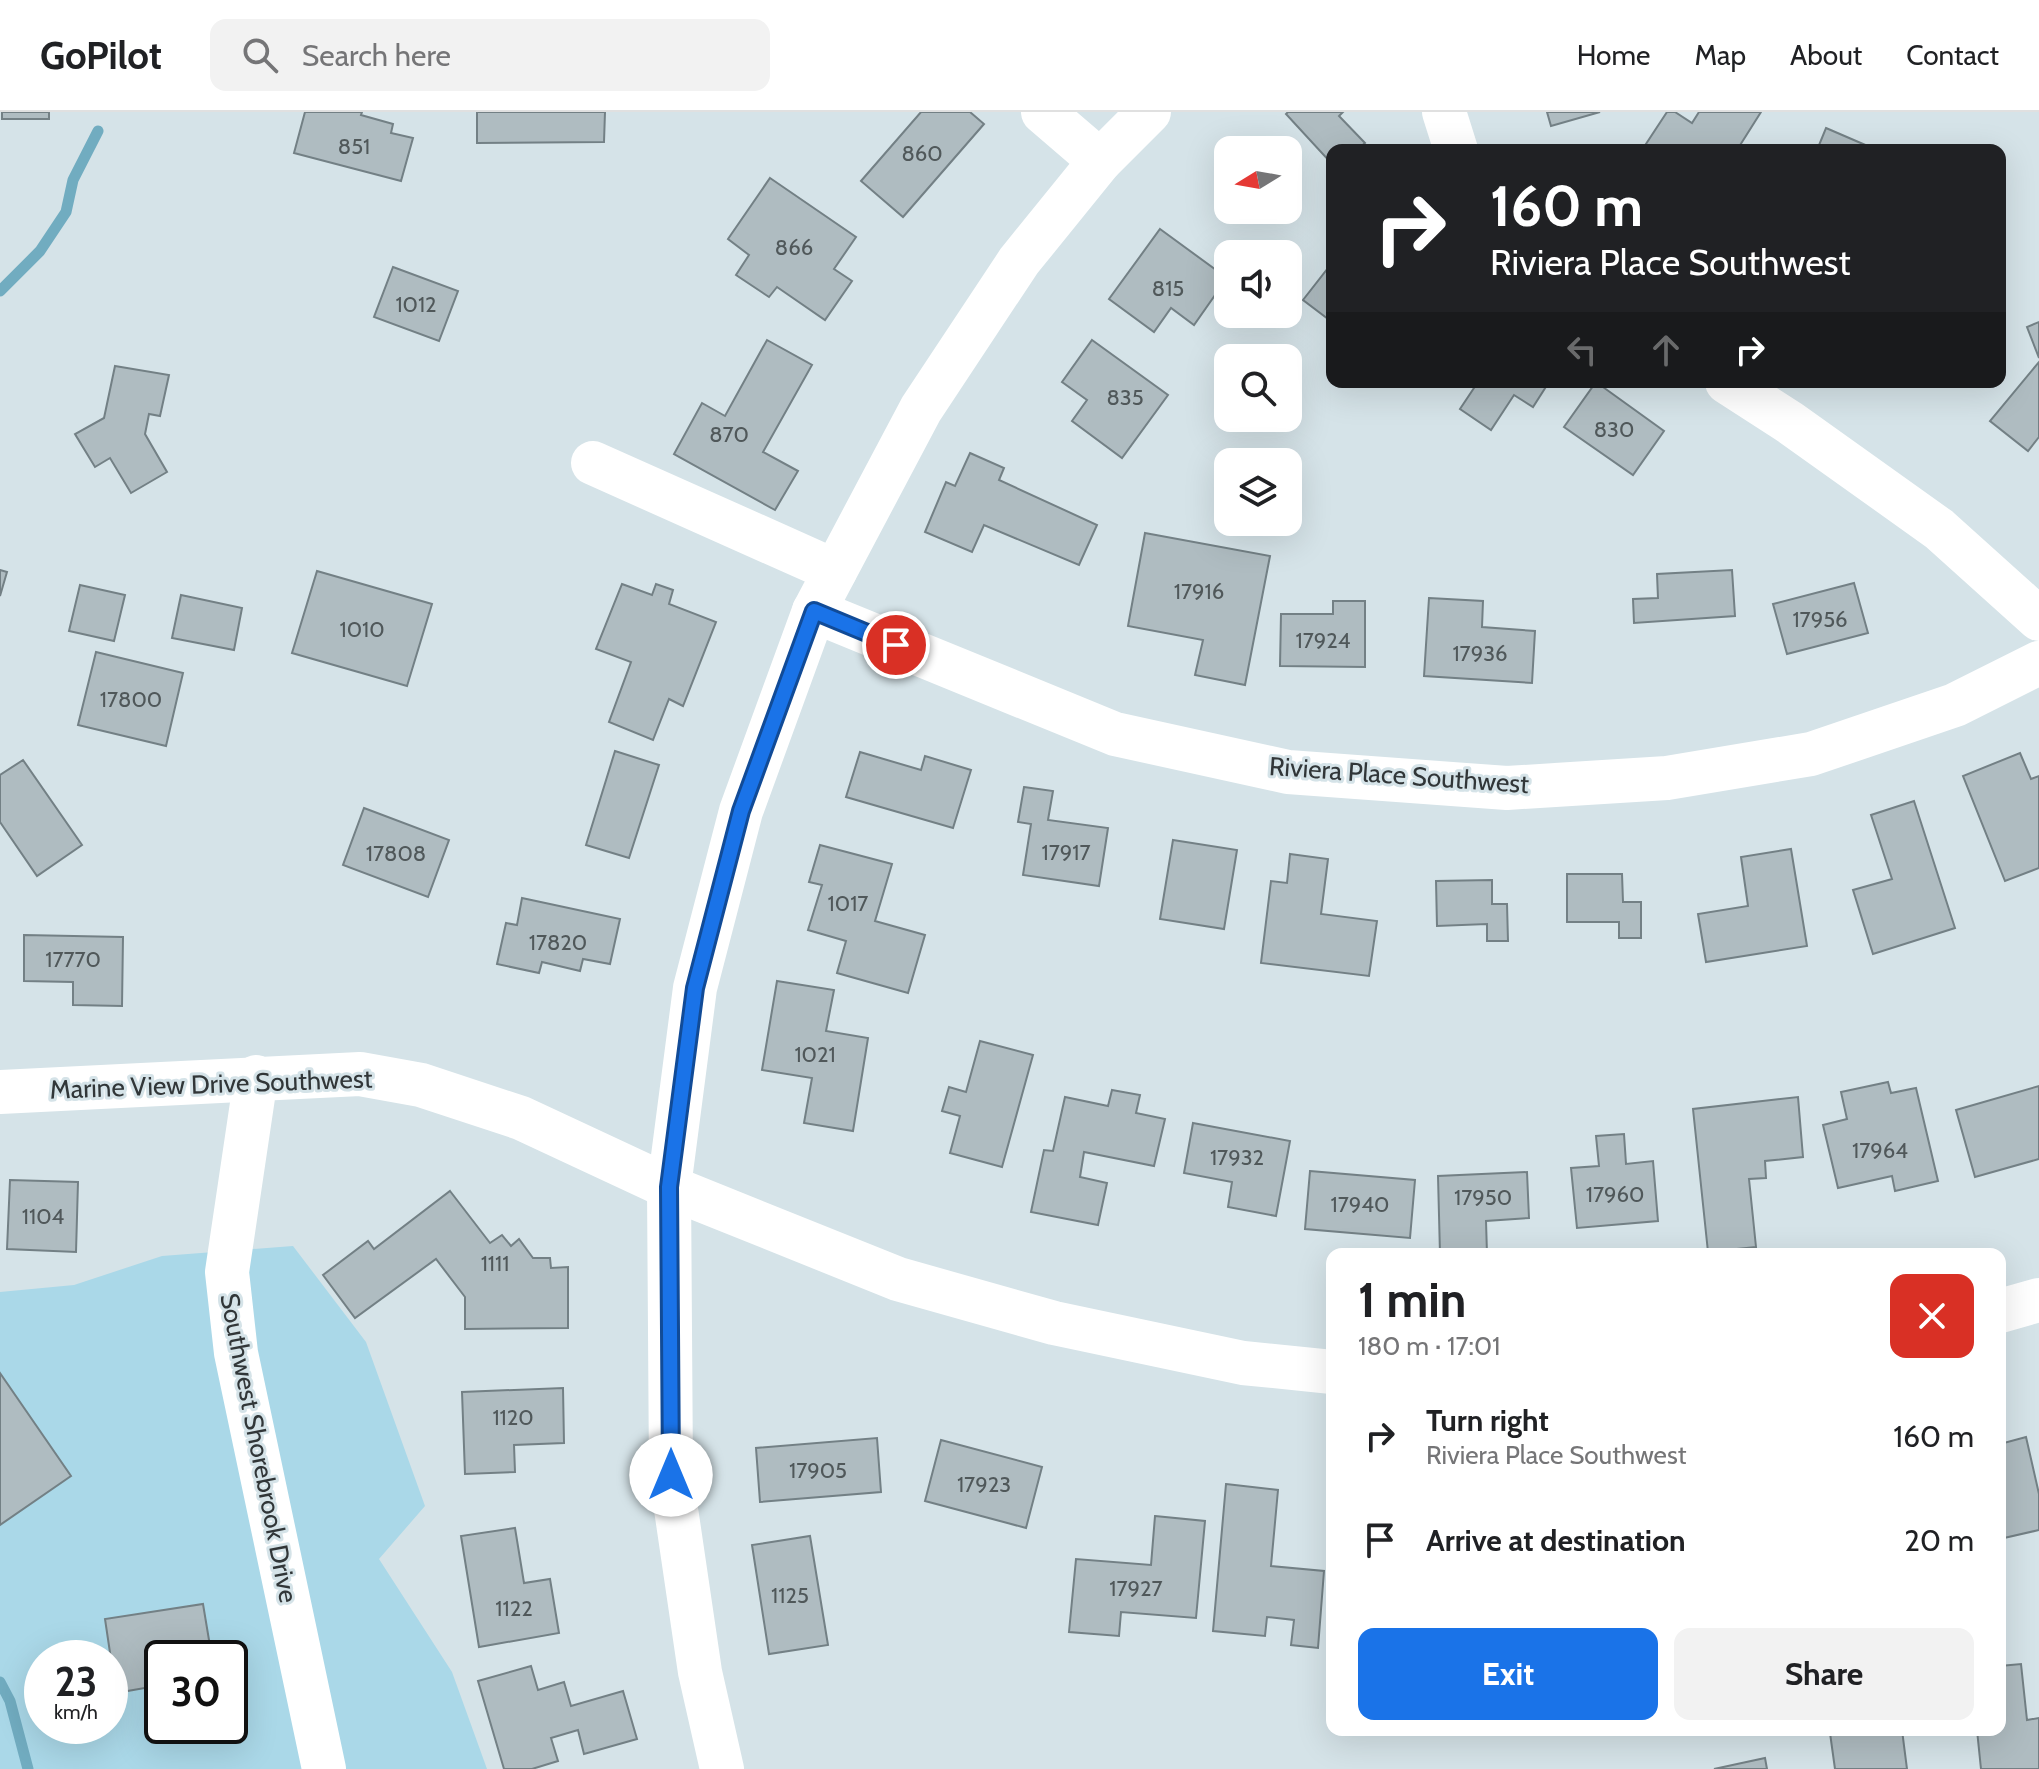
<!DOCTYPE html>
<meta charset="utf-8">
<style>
body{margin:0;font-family:Cabin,sans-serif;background:#f2f2f2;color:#202124;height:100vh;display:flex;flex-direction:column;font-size:30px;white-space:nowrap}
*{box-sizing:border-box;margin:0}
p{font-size:26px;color:#757577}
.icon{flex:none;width:44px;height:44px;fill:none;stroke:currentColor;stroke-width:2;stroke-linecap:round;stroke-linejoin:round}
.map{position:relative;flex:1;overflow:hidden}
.sheet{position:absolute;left:1326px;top:1136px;width:680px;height:488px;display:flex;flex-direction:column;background:#fff;border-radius:16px;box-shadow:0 8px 32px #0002}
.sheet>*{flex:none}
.hud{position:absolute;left:1326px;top:32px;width:680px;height:244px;border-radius:16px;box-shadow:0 8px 32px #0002;background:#202124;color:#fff;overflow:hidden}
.needle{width:52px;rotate:259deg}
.buttons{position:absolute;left:1214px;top:24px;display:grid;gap:16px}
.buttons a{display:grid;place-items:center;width:88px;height:88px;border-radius:16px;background:#fff;box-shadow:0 8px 32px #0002;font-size:40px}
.speed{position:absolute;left:24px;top:1528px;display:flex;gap:16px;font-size:40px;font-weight:700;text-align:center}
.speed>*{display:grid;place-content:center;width:104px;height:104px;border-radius:50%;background:#fff;box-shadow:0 8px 32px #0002;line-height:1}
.speed small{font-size:20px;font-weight:400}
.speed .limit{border:4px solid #111;border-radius:12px;background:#fff;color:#111}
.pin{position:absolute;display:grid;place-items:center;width:68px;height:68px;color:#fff;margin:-34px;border:4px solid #fff;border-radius:50%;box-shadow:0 2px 8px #0007}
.me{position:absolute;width:88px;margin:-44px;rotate:0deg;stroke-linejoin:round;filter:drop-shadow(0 0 6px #0008)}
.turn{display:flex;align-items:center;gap:28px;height:168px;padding:0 32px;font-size:36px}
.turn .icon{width:104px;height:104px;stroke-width:2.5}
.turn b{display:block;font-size:56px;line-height:68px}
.lanes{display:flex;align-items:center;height:76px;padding:0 32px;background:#0003;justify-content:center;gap:40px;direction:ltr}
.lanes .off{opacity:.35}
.round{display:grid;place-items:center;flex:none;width:84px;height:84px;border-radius:16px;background:#f2f2f2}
.overview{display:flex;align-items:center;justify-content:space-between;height:136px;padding:0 32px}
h1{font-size:48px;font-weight:800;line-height:60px}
.primary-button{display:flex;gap:16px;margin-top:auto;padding:16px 32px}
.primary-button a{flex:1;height:92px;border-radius:16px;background:#1a73e8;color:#fff;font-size:32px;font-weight:800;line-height:92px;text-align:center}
.primary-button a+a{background:#f2f2f2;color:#202124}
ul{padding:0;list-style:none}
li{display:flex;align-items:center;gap:24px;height:104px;padding:0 32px}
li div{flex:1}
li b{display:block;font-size:30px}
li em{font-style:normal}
header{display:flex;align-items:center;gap:48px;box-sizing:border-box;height:112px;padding:0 40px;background:#fff;border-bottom:2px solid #e0e0e0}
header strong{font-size:38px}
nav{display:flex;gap:44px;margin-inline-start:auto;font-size:28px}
.search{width:560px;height:72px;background:#f2f2f2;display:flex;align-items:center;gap:20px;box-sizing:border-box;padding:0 28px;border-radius:16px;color:#757577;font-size:30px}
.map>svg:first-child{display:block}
</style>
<header>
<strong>GoPilot</strong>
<div class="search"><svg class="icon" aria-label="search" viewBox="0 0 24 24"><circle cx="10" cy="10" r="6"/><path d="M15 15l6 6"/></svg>Search here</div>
<nav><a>Home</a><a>Map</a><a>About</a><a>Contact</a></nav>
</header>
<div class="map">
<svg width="2039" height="1657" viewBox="0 0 2039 1657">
<rect width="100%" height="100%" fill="#d5e3e8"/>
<path fill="#aad8e8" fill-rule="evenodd" d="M293,1134L366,1230L425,1394L379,1447L452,1560L487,1657H0V1180L74,1173L162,1144ZM42,1546H110V1614H42ZM162,1546H230V1614H162Z"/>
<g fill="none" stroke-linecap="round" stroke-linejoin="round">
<g stroke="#71acc0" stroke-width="11">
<path d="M0,179L40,139L66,100L73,68L98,19"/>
<path d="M0,1570L10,1589L28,1657"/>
</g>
</g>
<g fill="#afbcc1" stroke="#738085" stroke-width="2">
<rect x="2" y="0" width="47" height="7"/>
<path d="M305,0H362L361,3L393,12L391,21L413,26L401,69L294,41Z"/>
<path d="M477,0H605L604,30L477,31Z"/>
<path d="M921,0H970L984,12L903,105L861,69Z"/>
<path d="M1288,0H1343L1339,4L1365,31L1357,38H1332V52L1286,2Z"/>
<path d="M1547,0H1600L1551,14Z"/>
<path d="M1667,0H1675L1692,11L1699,0H1761L1737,38H1642Z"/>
<path d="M1826,16L1877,38H1817Z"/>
<path d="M770,66L856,125L834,157L852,169L825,208L777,175L769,185L736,163L749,143L728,127Z"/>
<path d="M1160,117L1227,166L1194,213L1171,196L1154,220L1109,187Z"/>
<path d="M1332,151V210L1303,188Z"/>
<path d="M393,155L458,179L439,229L374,205Z"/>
<path d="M2039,210V246L2027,215Z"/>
<path d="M767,228L812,253L763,340L798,359L775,398L674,342L702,291L725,304Z"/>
<path d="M1092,228L1168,283L1122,346L1072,309L1087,288L1062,270Z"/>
<path d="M2039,250V325L2028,339L1990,309Z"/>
<path d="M115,254L169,263L160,304L149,302L145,322L167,360L131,381L110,346L95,355L75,322L104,306Z"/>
<path d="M1478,270H1549L1533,295L1514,283L1491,318L1460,297Z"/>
<path d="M1596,270L1664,319L1633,363L1564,315Z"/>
<path d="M970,341L1004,356L999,368L1097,413L1079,453L984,413L972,440L925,420L946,370L955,374Z"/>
<path d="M1145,421L1270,444L1245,573L1195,563L1203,528L1128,514Z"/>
<path d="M0,458L7,460L0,484Z"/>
<path d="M1732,458L1735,504L1634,511L1633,487L1658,486L1657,462Z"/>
<path d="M317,459L432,492L407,574L292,541Z"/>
<path d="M1854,471L1868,521L1787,542L1773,492Z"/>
<path d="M622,472L652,483L656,472L673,478L669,492L716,510L683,594L669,587L653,628L609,610L631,550L596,537Z"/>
<path d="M80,473L125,483L114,529L69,519Z"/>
<path d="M181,483L242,496L234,538L172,526Z"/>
<path d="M1429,486L1483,489L1482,515L1535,519L1532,571L1424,564Z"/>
<path d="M1333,489H1365V555L1280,554L1281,502H1333Z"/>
<path d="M96,540L183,561L166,634L78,613Z"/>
<path d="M615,639L659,653L629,746L586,733Z"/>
<path d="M860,640L921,658L925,644L971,658L953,716L846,685Z"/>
<path d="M2020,641L2031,667L2039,664V756L2005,769L1963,664Z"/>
<path d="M23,648L82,733L37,764L0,710V663Z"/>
<path d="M1024,675L1053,679L1048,708L1108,716L1099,774L1023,763L1031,712L1018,710Z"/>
<path d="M1914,689L1955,816L1873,842L1853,778L1892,767L1871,703Z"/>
<path d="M364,696L449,728L428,785L343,753Z"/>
<path d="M1173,728L1237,738L1224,817L1160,807Z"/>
<path d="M820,733L892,752L875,809L925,823L908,881L837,861L846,829L808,818L822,773L809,770Z"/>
<path d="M1791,737L1807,834L1706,850L1698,802L1748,794L1741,745Z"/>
<path d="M1290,742L1328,747L1321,802L1377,809L1369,864L1261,851L1271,769L1287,771Z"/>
<path d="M1567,762H1622L1623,790H1641V826H1619V810H1567Z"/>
<path d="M1492,768V792H1507L1508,829H1487V812L1437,814L1436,769Z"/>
<path d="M522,786L620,807L610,852L583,847L580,859L542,850L539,861L497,852L506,811L517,813Z"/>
<path d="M24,823L123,825L122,894L73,893V870L24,869Z"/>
<path d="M777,869L834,878L826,919L868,926L853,1019L804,1011L812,966L762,958Z"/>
<path d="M980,929L1033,943L1002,1055L950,1041L960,1004L942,999L949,975L966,980Z"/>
<path d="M1888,970L1891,981L1916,976L1938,1069L1895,1079L1892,1064L1838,1076L1823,1013L1847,1007L1841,980Z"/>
<path d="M2039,974V1047L1975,1065L1956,998Z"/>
<path d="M1112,978L1140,983L1136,1001L1165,1007L1154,1054L1084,1040L1080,1065L1107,1071L1098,1113L1031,1100L1044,1038L1053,1039L1065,985L1108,994Z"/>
<path d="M1798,985L1803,1045L1765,1049L1766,1066L1749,1067L1756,1135L1708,1140L1693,997Z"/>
<path d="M1193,1011L1290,1029L1276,1104L1228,1095L1232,1070L1184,1061Z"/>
<path d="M1624,1022L1626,1052L1653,1049L1658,1109L1577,1116L1571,1056L1599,1054L1596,1024Z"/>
<path d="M1310,1059L1415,1068L1410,1126L1305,1117Z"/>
<path d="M1527,1060L1529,1106L1486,1109L1487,1142H1440L1438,1064Z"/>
<path d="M10,1068L78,1070L76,1140L7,1137Z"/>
<path d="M450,1079L490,1131L502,1123L511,1134L519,1127L533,1146H550L551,1156L568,1155V1216L465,1217V1185L436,1147L355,1206L323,1163L368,1129L374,1137Z"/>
<path d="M0,1261L71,1364L0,1413Z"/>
<path d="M563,1276L564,1331L514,1333L515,1360L465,1362L462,1280Z"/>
<path d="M2026,1325L2039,1382V1418L2004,1426L2000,1408V1332Z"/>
<path d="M877,1326L881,1380L760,1390L756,1336Z"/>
<path d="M941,1328L1042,1355L1026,1416L925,1389Z"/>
<path d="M1226,1372L1278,1378L1271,1454L1324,1459L1318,1536L1291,1533L1294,1508L1267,1505L1265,1524L1213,1519Z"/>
<path d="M1155,1404L1205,1409L1196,1506L1121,1500L1119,1524L1069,1520L1076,1447L1151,1453Z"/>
<path d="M515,1416L524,1471L550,1467L559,1521L479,1535L461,1424Z"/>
<path d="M810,1424L828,1533L769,1542L752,1433Z"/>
<path d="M203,1492L212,1546H162V1573L116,1581L105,1507Z"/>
<path d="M2021,1552L2027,1608L2039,1606V1657H1981L1977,1618H2000V1554Z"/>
<path d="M531,1554L538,1578L564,1570L571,1594L623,1579L637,1627L584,1642L578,1618L551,1626L558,1649L532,1657H504L478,1569Z"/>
<path d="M1854,1618H1902L1907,1657H1835L1830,1621Z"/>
<path d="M1765,1646L1767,1657H1714Z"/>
</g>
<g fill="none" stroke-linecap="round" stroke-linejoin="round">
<g stroke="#fff" stroke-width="44">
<path d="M1043,0L1100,49"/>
<path d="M1444,0L1456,38"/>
<path d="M1727,270L1789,310L1939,417L2039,507"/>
<path d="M593,351L835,459"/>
<path d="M814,499L1115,622L1288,660L1507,676L1667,666L1811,642L1955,593L2039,551"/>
<path d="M256,965L227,1160L236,1241L324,1657"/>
<path d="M0,980L360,962L421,973L521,1006L669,1075L898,1167L1054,1211L1243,1251L1332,1260"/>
<path d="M2000,1199L2039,1188"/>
<path d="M722,1657L700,1560L671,1363L669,1075L695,876L741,699L814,499L921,297L1019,149L1100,49L1149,0"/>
</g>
</g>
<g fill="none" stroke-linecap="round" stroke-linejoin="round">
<g stroke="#114b97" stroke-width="20">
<path id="route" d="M671,1363L669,1075L695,876L741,699L814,499L896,533"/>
</g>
<use href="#route" stroke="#1a73e8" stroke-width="14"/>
</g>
<g text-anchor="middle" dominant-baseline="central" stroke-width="6" stroke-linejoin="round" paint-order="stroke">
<g font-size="22" fill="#50585a">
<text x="354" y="34">851</text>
<text x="922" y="41">860</text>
<text x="794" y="135">866</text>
<text x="1168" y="176">815</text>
<text x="416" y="192">1012</text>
<text x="1125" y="285">835</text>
<text x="1614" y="317">830</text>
<text x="729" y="322">870</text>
<text x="1199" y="479">17916</text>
<text x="1820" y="507">17956</text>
<text x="362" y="517">1010</text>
<text x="1323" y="528">17924</text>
<text x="1480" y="541">17936</text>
<text x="131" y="587">17800</text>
<text x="1066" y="740">17917</text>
<text x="396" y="741">17808</text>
<text x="848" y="791">1017</text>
<text x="558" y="830">17820</text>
<text x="73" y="847">17770</text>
<text x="815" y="942">1021</text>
<text x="1880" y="1038">17964</text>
<text x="1237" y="1045">17932</text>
<text x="1615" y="1082">17960</text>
<text x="1483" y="1085">17950</text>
<text x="1360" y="1092">17940</text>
<text x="43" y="1104">1104</text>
<text x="495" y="1151">1111</text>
<text x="513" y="1305">1120</text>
<text x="818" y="1358">17905</text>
<text x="984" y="1372">17923</text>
<text x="1136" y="1476">17927</text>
<text x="790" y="1483">1125</text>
<text x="514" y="1496">1122</text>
</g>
<g font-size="26" fill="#313638" stroke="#d5e3e8">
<text transform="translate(1399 663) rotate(4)">Riviera Place Southwest</text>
<text transform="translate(211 972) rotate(-2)">Marine View Drive Southwest</text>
<text transform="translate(259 1336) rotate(79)">Southwest Shorebrook Drive</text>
</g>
</g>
</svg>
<div class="buttons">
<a><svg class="needle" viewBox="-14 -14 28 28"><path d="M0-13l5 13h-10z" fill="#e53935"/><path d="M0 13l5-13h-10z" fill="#757577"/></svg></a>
<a><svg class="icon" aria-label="sound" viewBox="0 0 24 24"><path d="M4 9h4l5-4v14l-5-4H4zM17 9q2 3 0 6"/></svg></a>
<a><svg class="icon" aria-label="search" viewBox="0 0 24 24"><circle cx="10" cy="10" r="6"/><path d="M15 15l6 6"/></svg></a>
<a><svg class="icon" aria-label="layers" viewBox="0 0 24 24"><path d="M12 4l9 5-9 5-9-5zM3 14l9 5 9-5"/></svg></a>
</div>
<div class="speed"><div>23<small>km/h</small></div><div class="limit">30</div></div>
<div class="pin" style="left:896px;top:533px;background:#d93025"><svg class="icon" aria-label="arrive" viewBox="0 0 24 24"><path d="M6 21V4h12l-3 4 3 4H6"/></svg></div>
<svg class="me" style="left:671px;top:1363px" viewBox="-20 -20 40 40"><circle r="19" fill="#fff"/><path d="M0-13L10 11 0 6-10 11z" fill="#1a73e8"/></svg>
<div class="hud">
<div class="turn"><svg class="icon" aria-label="right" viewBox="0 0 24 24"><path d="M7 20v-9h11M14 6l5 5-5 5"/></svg><div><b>160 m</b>Riviera Place Southwest</div></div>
<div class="lanes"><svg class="icon off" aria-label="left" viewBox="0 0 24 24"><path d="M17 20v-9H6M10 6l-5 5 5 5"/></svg><svg class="icon off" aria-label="ahead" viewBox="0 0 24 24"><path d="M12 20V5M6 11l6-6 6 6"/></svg><svg class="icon" aria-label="right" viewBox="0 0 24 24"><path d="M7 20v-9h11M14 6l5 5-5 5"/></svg></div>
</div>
<section class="sheet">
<div class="overview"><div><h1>1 min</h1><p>180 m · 17:01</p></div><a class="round" style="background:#d93025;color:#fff"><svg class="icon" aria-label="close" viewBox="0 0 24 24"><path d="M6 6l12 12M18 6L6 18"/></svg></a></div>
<ul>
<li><svg class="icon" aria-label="right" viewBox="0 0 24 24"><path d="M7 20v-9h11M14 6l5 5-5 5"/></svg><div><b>Turn right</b><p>Riviera Place Southwest</p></div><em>160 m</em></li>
<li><svg class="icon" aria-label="arrive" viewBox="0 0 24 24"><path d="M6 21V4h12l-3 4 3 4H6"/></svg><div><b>Arrive at destination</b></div><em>20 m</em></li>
</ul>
<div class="primary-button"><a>Exit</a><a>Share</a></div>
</section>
</div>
